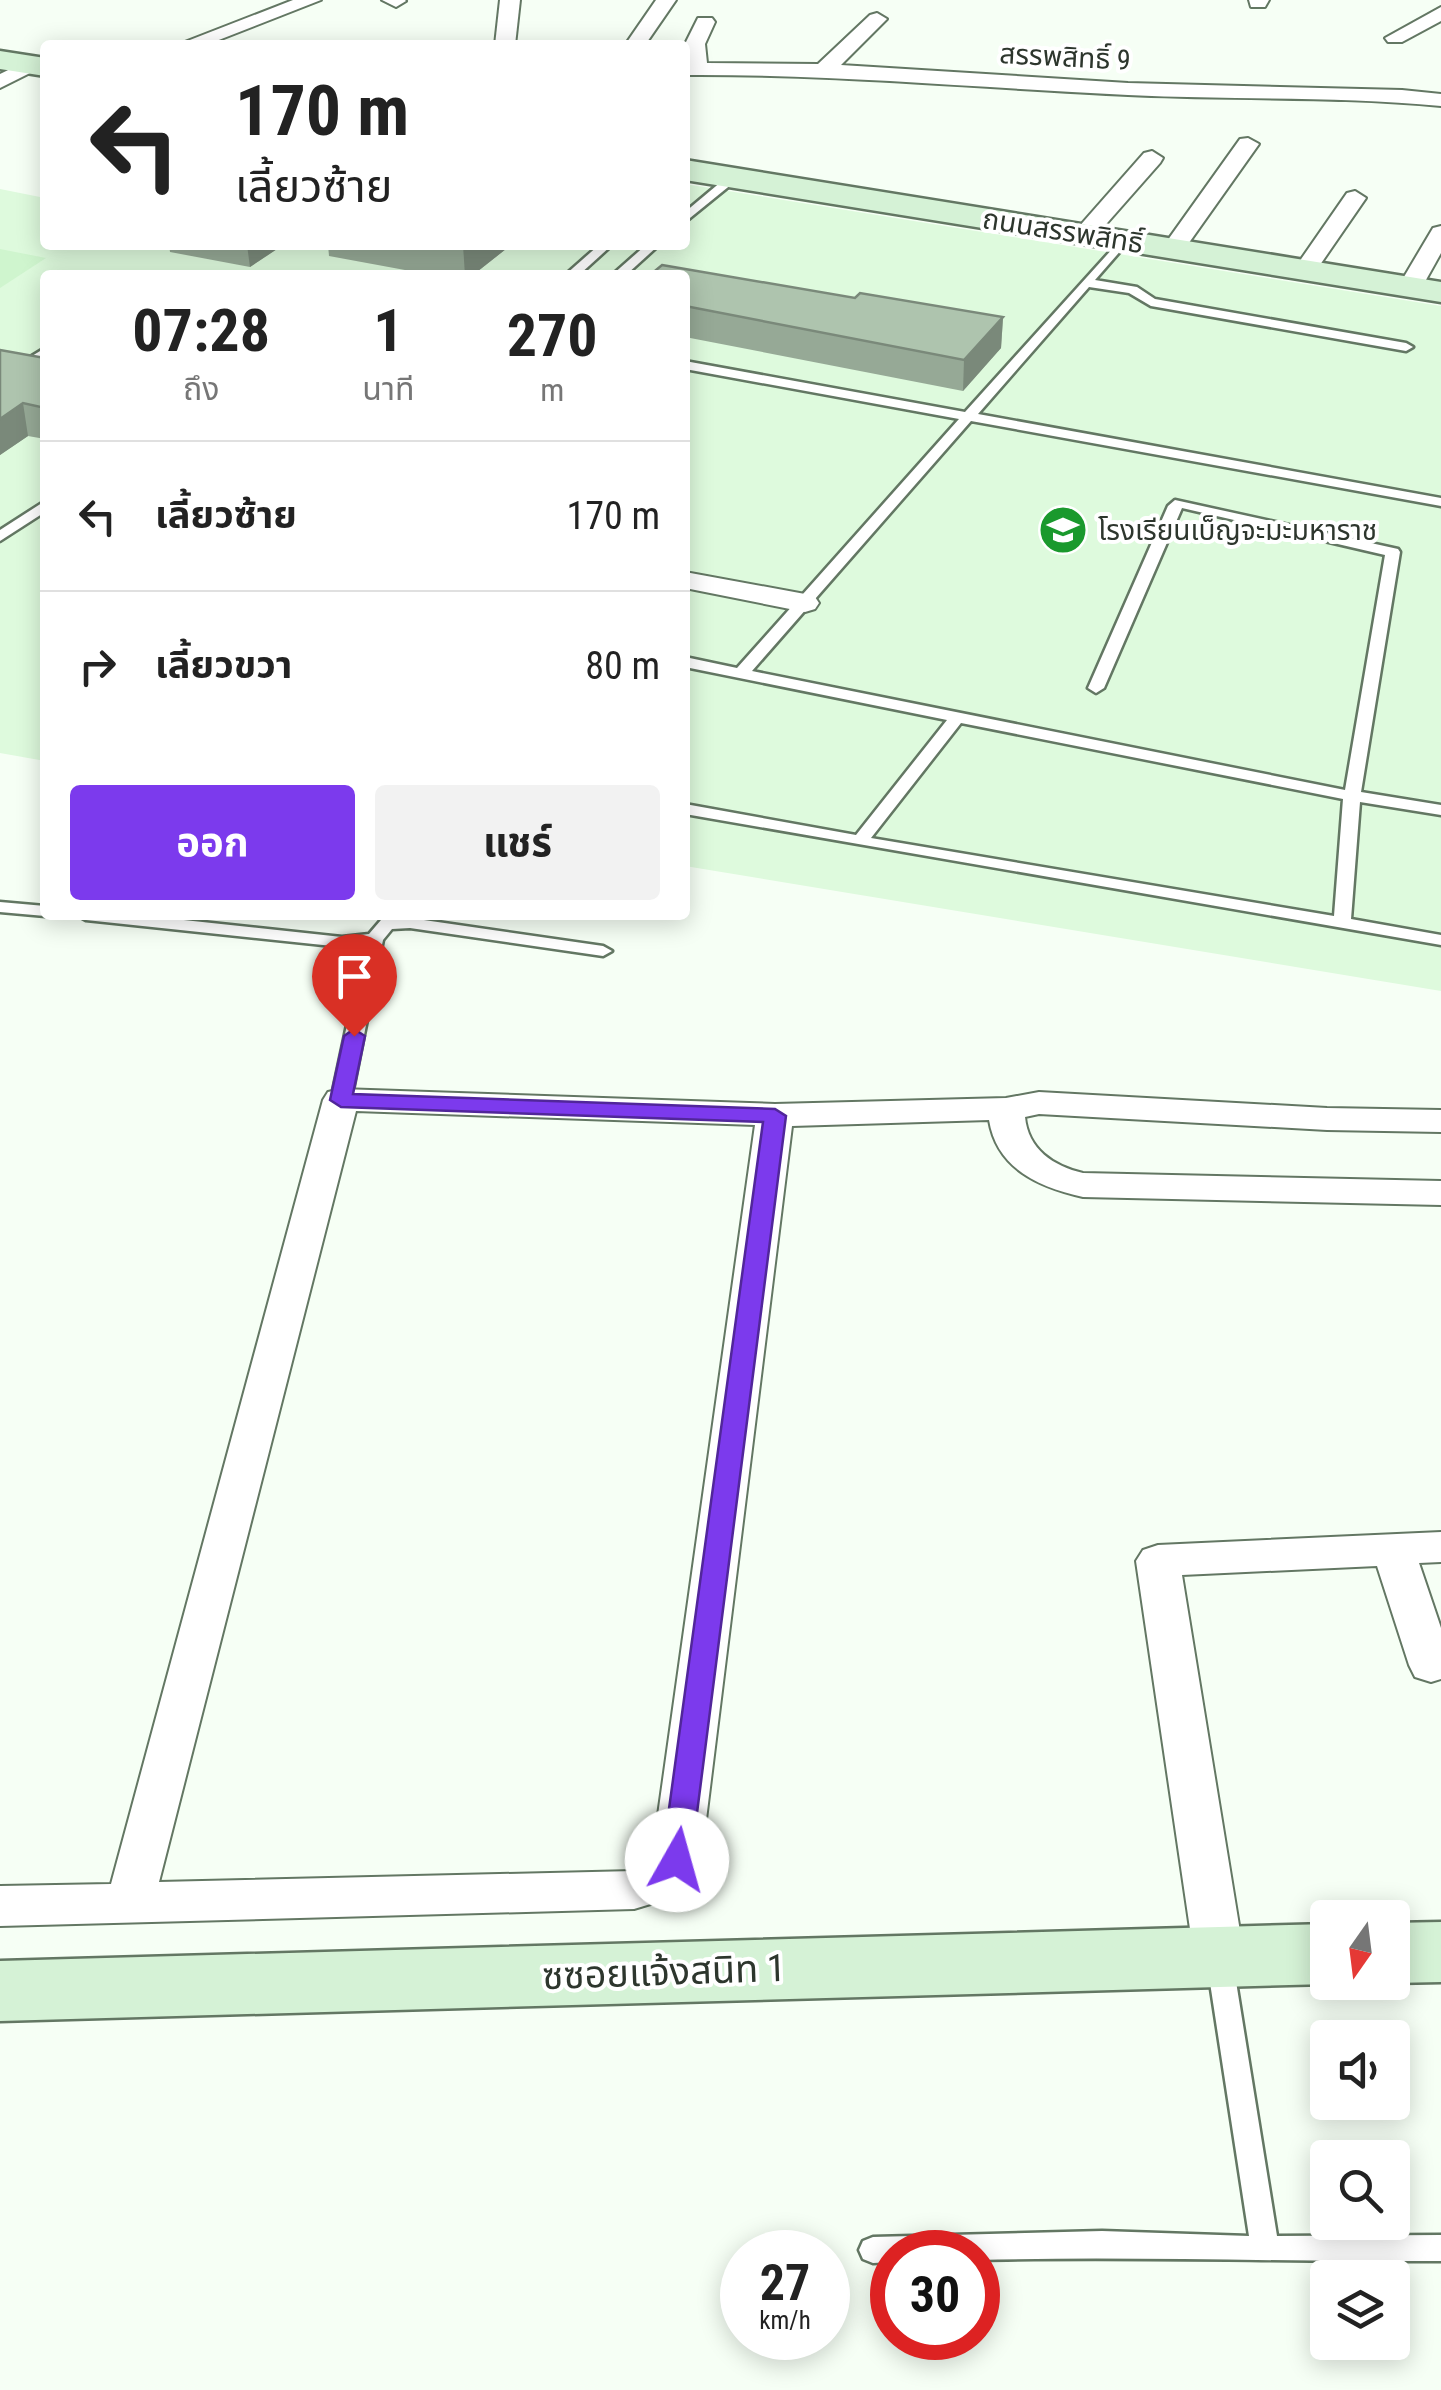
<!DOCTYPE html>
<html lang="th">
<meta charset="utf-8">
<style>
body{margin:0;font-family:"Roboto Condensed","Noto Sans Thai",sans-serif;background:#f2f2f2;color:#222;height:100vh;display:flex;flex-direction:column;font-size:38px;white-space:nowrap}
*{box-sizing:border-box;margin:0}
p{font-size:32px;color:#767676}
.icon{flex:none;width:55px;height:55px;fill:none;stroke:currentColor;stroke-width:2;stroke-linecap:round;stroke-linejoin:round}
.map{position:relative;flex:1;overflow:hidden}
.side{position:absolute;left:40px;top:270px;width:650px;height:650px;display:flex;flex-direction:column;background:#fff;border-radius:10px;box-shadow:0 5px 25px #0003}
.side>*{flex:none}
.banner{position:absolute;left:40px;top:40px;width:650px;height:210px;border-radius:10px;box-shadow:0 5px 25px #0003;background:#fff;color:#222;overflow:hidden}
.needle{width:65px;rotate:194deg}
.buttons{position:absolute;left:1310px;top:1900px;display:grid;gap:20px}
.buttons a{display:grid;place-items:center;width:100px;height:100px;border-radius:10px;background:#fff;box-shadow:0 5px 25px #0003;font-size:50px}
.speed{position:absolute;left:720px;top:2230px;display:flex;gap:20px;font-size:50px;font-weight:700;text-align:center}
.speed>*{display:grid;place-content:center;width:130px;height:130px;border-radius:50%;background:#fff;box-shadow:0 5px 25px #0003;line-height:1}
.speed small{font-size:25px;font-weight:400}
.speed .limit{border:15px solid #d22;background:#fff;color:#111}
.pin{position:absolute;display:grid;place-items:center;width:85px;height:85px;color:#fff;margin:-102px -42px;border-radius:50% 50% 50% 0;rotate:-45deg;box-shadow:0 0 10px #0007}
.pin .icon{rotate:45deg}
.me{position:absolute;width:110px;margin:-55px;rotate:7deg;stroke-linejoin:round;filter:drop-shadow(0 0 8px #0008)}
.turn{display:flex;align-items:center;gap:35px;height:210px;padding:0 30px;font-size:45px}
.turn .icon{width:130px;height:130px;stroke-width:2.5}
.turn b{display:block;font-size:70px;line-height:85px}
.eta{display:flex;justify-content:space-evenly;align-items:center;height:170px;text-align:center}
.eta b{font-size:60px;font-weight:700;line-height:70px}
.action{display:flex;gap:20px;margin-top:auto;padding:20px 30px}
.action a{flex:1;height:115px;border-radius:10px;background:#7c3aed;color:#fff;font-size:40px;font-weight:700;line-height:115px;text-align:center}
.action a+a{background:#f2f2f2;color:#222}
ul{padding:0;list-style:none}
li{display:flex;align-items:center;gap:30px;height:150px;padding:0 30px;border-top:2px solid #e0e0e0}
li div{flex:1}
li b{display:block;font-size:38px}
li em{font-style:normal}
.map>svg:first-child{display:block}
</style>
<div class="map">
<svg width="1441" height="2390" viewBox="0 0 1441 2390">
<rect width="100%" height="100%" fill="#f6fff5"/>
<path fill="#defadd" d="M685,184L1441,306V991L685,866V275H45V761L0,753V189L45,198V245H685Z"/>
<path fill="#cff5ce" d="M0,249L46,258L0,288Z"/>
<g fill="none" stroke-linecap="round" stroke-linejoin="round">
<g stroke="#637763" stroke-width="5">
<g id="lane">
<path d="M728,176L738,179L685,222V212Z"/>
<path d="M1124,236L1130,240L1095,280L1137,287L1155,299L1406,343L1413,347L1406,351L1151,306L1129,293L1089,287L978,414L1441,498V506L971,421L752,671L1345,790L1385,555L1182,508L1104,688L1096,693L1088,688L1168,506L1175,500L1398,549L1400,552L1361,792L1441,805V815L1360,802L1351,919L1441,935V945L685,814V804L856,835L947,720L685,667V657L737,668L959,419L685,369V361L965,412ZM961,723L1343,799L1334,916L871,838Z"/>
<path d="M599,245H612L579,275H565Z"/>
<path d="M646,245H659L626,275H612Z"/>
<path d="M45,348V358L24,373H14V367Z"/>
<path d="M45,501V512L0,541V530Z"/>
<path d="M0,902L45,906V915H50L45,916L0,912Z"/>
<path d="M77,915H137L342,937L369,934L381,920L410,918L603,946L612,951L603,956L410,928L392,929L383,940L351,1100L341,1106L331,1100L364,945L342,947L86,920Z"/>
<path d="M1220,1952L1229,1955L1233,1963L1277,2236L1441,2235V2261C1286,2262 1132,2256 978,2260V2252H892V2262L873,2263L863,2259L859,2250L863,2241L873,2237L1102,2231L1249,2236L1207,1963L1211,1955Z"/>
</g>
</g>
<g stroke="#637763" stroke-width="4">
<g id="street">
<path d="M293,0H321L206,45H177Z"/>
<path d="M382,0H405L406,1L396,7Z"/>
<path d="M500,0H520L515,45H495Z"/>
<path d="M656,0H676L645,45H625Z"/>
<path d="M1249,0H1269L1265,7H1251Z"/>
<path d="M1441,7V21L1402,42H1388L1385,38Z"/>
<path d="M877,13L887,19L841,65L1128,83L1402,90L1441,94V106C1337,96 1232,100 1128,95C980,88 833,74 685,75V44L698,18H712L715,22L705,44L707,63L818,64L870,15Z"/>
<path d="M31,59L38,61V69L0,88V74Z"/>
<path d="M1248,138L1259,144L1181,254H1165L1161,249L1165,244L1240,139Z"/>
<path d="M1152,151L1163,158L1160,163L1093,239H1077L1074,234L1077,229L1144,153Z"/>
<path d="M1355,191L1366,198L1313,275H1297L1293,270L1297,265L1347,193Z"/>
<path d="M1441,226V253L1422,287L1418,292H1402L1398,287L1433,228Z"/>
<path d="M685,572L805,594L815,597L819,603L815,609L805,612L685,588Z"/>
<path d="M341,1089L775,1104L1006,1098L1039,1092L1327,1108L1441,1110V1132L1327,1130L1039,1114L1025,1117C1028,1149 1053,1166 1083,1173L1441,1181V1205L1083,1197C1039,1187 997,1169 989,1120L792,1126L701,1860L687,1893L634,1909L0,1926V1886L111,1884L323,1100L328,1092ZM356,1111L755,1125L651,1865L634,1871L159,1882Z"/>
<path d="M1441,1532V1562L1419,1563L1441,1628V1679L1431,1682L1415,1677L1409,1665L1377,1566L1182,1575L1244,1956L1236,1970L1219,1976L1202,1970L1194,1956L1136,1561L1143,1550L1158,1545Z"/>
</g>
</g>
<g stroke="#637763" stroke-width="5">
<g id="secondary">
<path d="M0,51L45,58V76L0,69Z"/>
<path d="M685,160L1441,282V302L685,180Z"/>
<path d="M1441,1922V1982L1392,1983V1923Z"/>
<path d="M1328,1924V1982H1331L1328,1984L0,2021V1961Z"/>
</g>
</g>
<use href="#lane" fill="#fff" fill-rule="evenodd"/>
<use href="#street" fill="#fff" fill-rule="evenodd"/>
<use href="#secondary" fill="#d5f2d6" fill-rule="evenodd"/>
</g>
<g fill="#96a996">
<path d="M169,245H283L250,267L170,252Z"/>
<path d="M328,245H511L473,275H432L329,256Z"/>
<path d="M685,275L1003,317L1001,348L963,391L685,337Z"/>
<path d="M0,350L45,358V439L28,436L0,455Z"/>
</g>
<g fill="#7a897a">
<path d="M247,245H283L250,267Z"/>
<path d="M463,245H511L473,275H465Z"/>
<path d="M1003,317L1001,348L963,391L964,360Z"/>
<path d="M23,403L28,436L0,455V419Z"/>
</g>
<g fill="#aec4ae" stroke="#7a897a" stroke-width="2.5">
<path d="M662,265L855,298L860,293L1003,317L964,360L685,306V275H650Z"/>
<path d="M0,350L45,358V408L23,403L0,419Z"/>
</g>
<path fill="#7c3aed" stroke="#51269a" stroke-width="2.5" d="M354,1029L365,1036L353,1094L775,1109L786,1116L691,1860L687,1868L677,1872L667,1868L662,1860L763,1122L341,1107L330,1100L344,1036Z"/>
<defs>
<g id="school-disc" transform="scale(2.5)"><circle r="9.5" fill="#1a992d" stroke="#fff"/><path d="M0-5L7-2L0 1L-7-2ZM-4 1L0 2.5L4 1V4Q0 6-4 4Z" fill="#fff"/></g>
</defs>
<g fill-rule="evenodd">
<use href="#school-disc" x="1063" y="530"/>
</g>
<g text-anchor="middle" dominant-baseline="central" stroke-width="8" stroke-linejoin="round" paint-order="stroke">
<g font-size="28" fill="#2d362d" stroke="#fff">
<text transform="translate(1065 57) rotate(3)">สรรพสิทธิ์ 9</text>
<text transform="translate(1063 231) rotate(9)">ถนนสรรพสิทธิ์</text>
</g>
<g font-size="28" fill="#2d362d" stroke="#fff" text-anchor="start">
<text x="1098" y="530">โรงเรียนเบ็ญจะมะมหาราช</text>
</g>
<g font-size="38" fill="#2d362d" stroke="#fff">
<text transform="translate(664 1972) rotate(-2)">ซซอยแจ้งสนิท 1</text>
</g>
</g>
</svg>
<div class="buttons">
<a><svg class="needle" viewBox="-14 -14 28 28"><path d="M0-13l5 13h-10z" fill="#e53935"/><path d="M0 13l5-13h-10z" fill="#767676"/></svg></a>
<a><svg class="icon" aria-label="sound" viewBox="0 0 24 24"><path d="M4 9h4l5-4v14l-5-4H4zM17 9q2 3 0 6"/></svg></a>
<a><svg class="icon" aria-label="search" viewBox="0 0 24 24"><circle cx="10" cy="10" r="6"/><path d="M15 15l6 6"/></svg></a>
<a><svg class="icon" aria-label="layers" viewBox="0 0 24 24"><path d="M12 4l9 5-9 5-9-5zM3 14l9 5 9-5"/></svg></a>
</div>
<div class="speed"><div>27<small>km/h</small></div><div class="limit">30</div></div>
<div class="pin" style="left:354px;top:1036px;background:#d93025"><svg class="icon" aria-label="arrive" viewBox="0 0 24 24"><path d="M6 21V4h12l-3 4 3 4H6"/></svg></div>
<svg class="me" style="left:677px;top:1860px" viewBox="-20 -20 40 40"><circle r="19" fill="#fff"/><path d="M0-13L10 11 0 6-10 11z" fill="#7c3aed"/></svg>
<div class="banner">
<div class="turn"><svg class="icon" aria-label="left" viewBox="0 0 24 24"><path d="M17 20v-9H6M10 6l-5 5 5 5"/></svg><div><b>170 m</b>เลี้ยวซ้าย</div></div>
</div>
<section class="side">
<div class="eta">
<div><b>07:28</b><p>ถึง</p></div>
<div><b>1</b><p>นาที</p></div>
<div><b>270</b><p>m</p></div>
</div>
<ul>
<li><svg class="icon" aria-label="left" viewBox="0 0 24 24"><path d="M17 20v-9H6M10 6l-5 5 5 5"/></svg><div><b>เลี้ยวซ้าย</b></div><em>170 m</em></li>
<li><svg class="icon" aria-label="right" viewBox="0 0 24 24"><path d="M7 20v-9h11M14 6l5 5-5 5"/></svg><div><b>เลี้ยวขวา</b></div><em>80 m</em></li>
</ul>
<div class="action"><a>ออก</a><a>แชร์</a></div>
</section>
</div>
